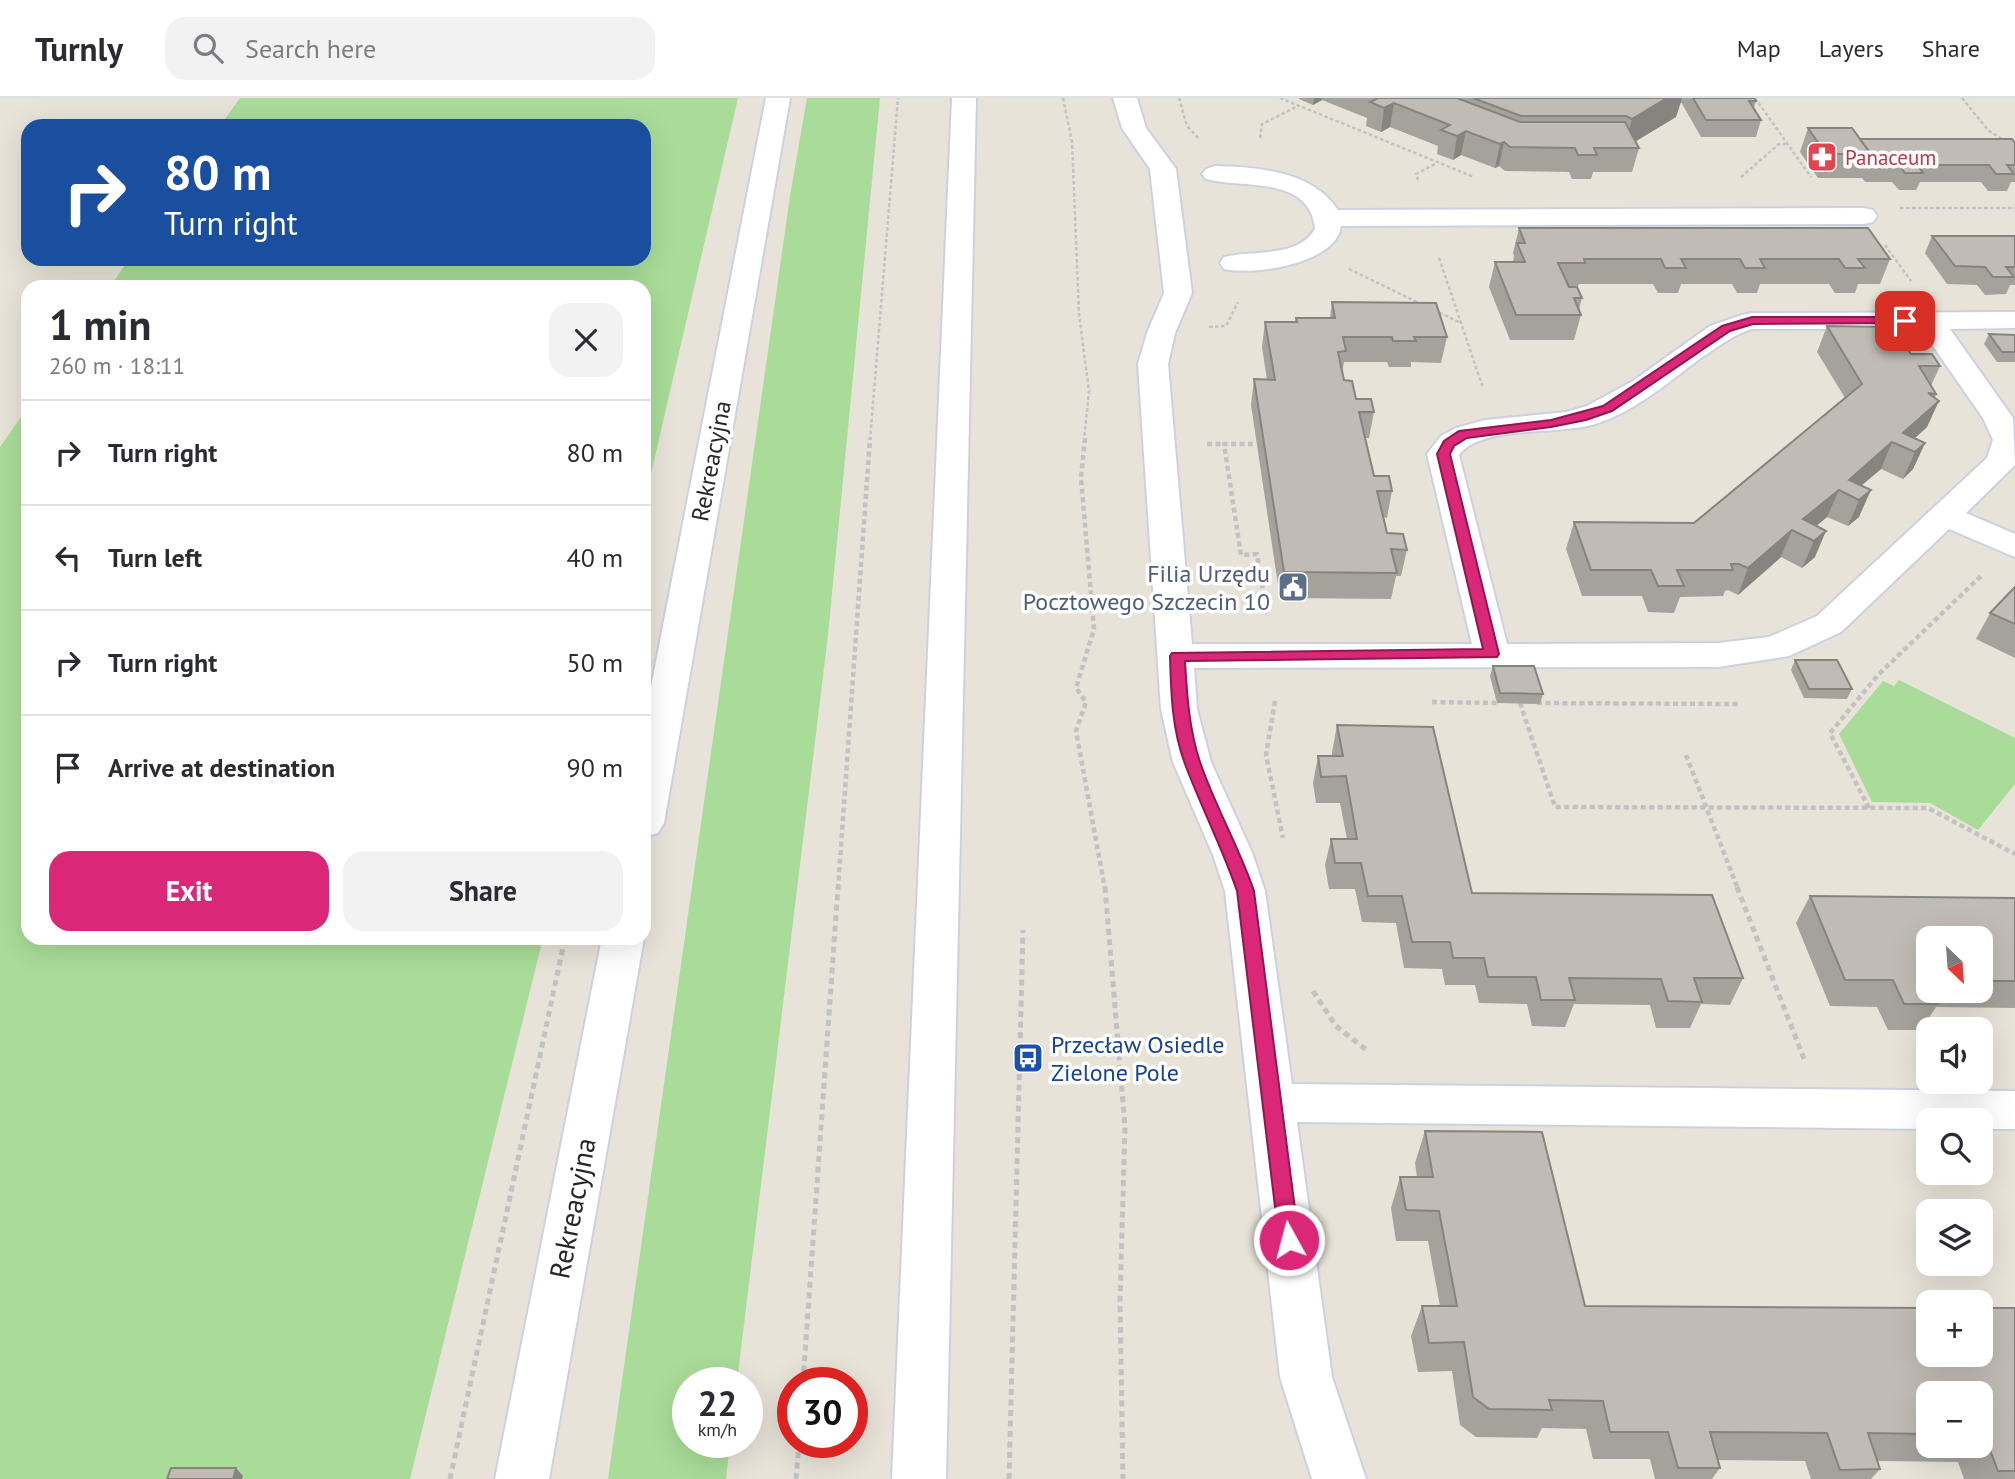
<!DOCTYPE html>
<meta charset="utf-8">
<style>
body{margin:0;font-family:"PT Sans",sans-serif;background:#f2f2f3;color:#2b2b33;height:100vh;display:flex;flex-direction:column;font-size:26px;white-space:nowrap}
*{box-sizing:border-box;margin:0}
p{font-size:23px;color:#7c7c81}
.icon{flex:none;width:38px;height:38px;fill:none;stroke:currentColor;stroke-width:2;stroke-linecap:round;stroke-linejoin:round}
.map{position:relative;flex:1;overflow:hidden}
.drawer{position:absolute;left:21px;top:182px;width:630px;height:665px;display:flex;flex-direction:column;background:#fff;border-radius:21px;box-shadow:0 7px 28px #0002}
.drawer>*{flex:none}
.guide{position:absolute;left:21px;top:21px;width:630px;height:147px;border-radius:21px;box-shadow:0 7px 28px #0002;background:#1a4fa0;color:#fff;overflow:hidden}
.needle{width:46px;rotate:155deg}
.buttons{position:absolute;left:1916px;top:828px;display:grid;gap:14px}
.buttons a{display:grid;place-items:center;width:77px;height:77px;border-radius:14px;background:#fff;box-shadow:0 7px 28px #0002;font-size:35px}
.speed{position:absolute;left:672px;top:1269px;display:flex;gap:14px;font-size:35px;font-weight:700;text-align:center}
.speed>*{display:grid;place-content:center;width:91px;height:91px;border-radius:50%;background:#fff;box-shadow:0 7px 28px #0002;line-height:1}
.speed small{font-size:18px;font-weight:400}
.speed .limit{border:10px solid #d22;background:#fff;color:#111}
.pin{position:absolute;display:grid;place-items:center;width:60px;height:60px;color:#fff;margin:-30px;border-radius:14px;box-shadow:0 4px 10px #0006}
.me{position:absolute;width:77px;margin:-38px;rotate:353deg;stroke-linejoin:round;filter:drop-shadow(0 0 5px #0008)}
.turn{display:flex;align-items:center;gap:24px;height:147px;padding:0 28px;font-size:32px}
.turn .icon{width:91px;height:91px;stroke-width:2.5}
.turn b{display:block;font-size:49px;line-height:60px}
.round{display:grid;place-items:center;flex:none;width:74px;height:74px;border-radius:21px;background:#f2f2f3}
.head{display:flex;align-items:center;justify-content:space-between;height:119px;padding:0 28px}
h1{font-size:42px;font-weight:700;line-height:52px}
.primary-button{display:flex;gap:14px;margin-top:auto;padding:14px 28px}
.primary-button a{flex:1;height:80px;border-radius:21px;background:#db2777;color:#fff;font-size:28px;font-weight:700;line-height:80px;text-align:center}
.primary-button a+a{background:#f2f2f3;color:#2b2b33}
ul{padding:0;list-style:none}
li{display:flex;align-items:center;gap:21px;height:105px;padding:0 28px;border-top:2px solid #e1e1e2}
li div{flex:1}
li b{display:block;font-size:26px}
li em{font-style:normal}
header{display:flex;align-items:center;gap:42px;box-sizing:border-box;height:98px;padding:0 35px;background:#fff;border-bottom:2px solid #e1e1e2}
header strong{font-size:33px}
nav{display:flex;gap:38px;margin-inline-start:auto;font-size:24px}
.search{width:490px;height:63px;background:#f2f2f3;display:flex;align-items:center;gap:18px;box-sizing:border-box;padding:0 24px;border-radius:21px;color:#7c7c81;font-size:26px}
.map>svg:first-child{display:block}
</style>
<header>
<strong>Turnly</strong>
<div class="search"><svg class="icon" aria-label="search" viewBox="0 0 24 24"><circle cx="10" cy="10" r="6"/><path d="M15 15l6 6"/></svg>Search here</div>
<nav><a>Map</a><a>Layers</a><a>Share</a></nav>
</header>
<div class="map">
<svg width="2015" height="1381" viewBox="0 0 2015 1381">
<rect width="100%" height="100%" fill="#e8e3d9"/>
<g fill="#a9dc98">
<path d="M240,0H738L644,406V189H110L129,161H644V28H220Z"/>
<path d="M807,0H880L828,537L737,1284H688V1344H730L726,1381H608L790,98Z"/>
<path d="M28,309V840H543L410,1381H0V349Z"/>
<path d="M1899,582L2015,640V686L1978,732L1930,705L1872,704L1839,636L1883,583L1894,588Z"/>
</g>
<g fill="none" stroke-linecap="round" stroke-linejoin="round">
<g stroke="#ced0df" stroke-width="4">
<g id="street">
<path d="M766,0H790L664,725L658,735L644,739V625Z"/>
<path d="M1113,0H1137L1146,30L1176,71L1192,195L1175,235L1168,266L1192,546H1472L1427,356L1441,338L1456,330L1485,322L1566,314L1587,308L1633,283L1710,228L1742,217L1752,215L2015,214V230L1950,231L2013,320L2015,367L1966,415L2015,436V459L1949,431L1841,534L1789,558L1718,569L1194,570L1197,611L1211,664L1253,757L1265,793L1292,986L2015,993V1031H1981V1022H1928V1031L1297,1024L1332,1279L1366,1381H1312L1280,1279L1225,793L1213,757L1173,664L1161,611L1138,266L1147,235L1164,195L1150,71L1122,30ZM1752,231H1921L1983,320L1993,342L1987,360L1817,518L1769,539L1718,545L1507,546L1459,357C1482,327 1556,337 1592,327C1634,315 1667,285 1701,260C1718,249 1732,237 1752,231Z"/>
<path d="M1215,68C1258,69 1312,73 1338,112L1864,110L1873,112L1877,118L1873,124L1864,126L1341,128C1337,165 1255,178 1224,171L1220,165L1224,159C1252,152 1299,160 1315,131C1310,77 1243,91 1206,81L1202,76L1206,71Z"/>
<path d="M602,840H644L549,1381H495Z"/>
</g>
</g>
<g stroke="#ced0df" stroke-width="4">
<path id="secondary" d="M952,0H976L946,1381H892Z"/>
</g>
<g stroke="#c2c2c2" stroke-width="2.5" stroke-dasharray="3.5 2.5" stroke-linecap="butt">
<path d="M1063,0L1072,44L1079,216L1089,293L1084,342"/>
<path d="M1179,0L1187,28L1199,41"/>
<path d="M1280,0L1474,79"/>
<path d="M1755,0L1811,79"/>
<path d="M1962,0L1988,32L2006,44"/>
<path d="M1260,40L1262,26L1298,8"/>
<path d="M1741,79L1779,46H1787"/>
<path d="M1418,82L1416,76L1437,65"/>
<path d="M1900,110H2015"/>
<path d="M1885,147L1911,183"/>
<path d="M1439,160L1483,290"/>
<path d="M1349,171L1423,207"/>
<path d="M1434,212L1461,225"/>
<path d="M1209,229L1226,228L1238,204"/>
<path d="M870,342L898,0"/>
</g>
<g stroke="#c2c2c2" stroke-width="4.5" stroke-dasharray="5 3.5" stroke-linecap="butt">
<path d="M1085,340L1081,380L1094,531L1076,590L1086,604L1076,633L1105,791"/>
<path d="M1207,346H1224"/>
<path d="M1253,346H1224L1241,457L1257,456L1267,517"/>
<path d="M1275,603L1266,657L1283,740"/>
<path d="M1432,604L1500,605"/>
<path d="M1520,605L1555,709L1928,710L2015,756"/>
<path d="M1537,605L1738,606"/>
<path d="M1686,657L1738,791"/>
<path d="M1869,710L1830,635L1878,577L1981,478"/>
<path d="M838,791L870,340"/>
</g>
<g stroke="#c2c2c2" stroke-width="5" stroke-dasharray="6 4.5" stroke-linecap="butt">
<path d="M1105,789L1125,1029L1120,1202L1123,1381"/>
<path d="M1737,789L1804,961"/>
<path d="M1313,893L1336,928L1369,954"/>
<path d="M803,1284L838,789"/>
<path d="M450,1381L565,840"/>
<path d="M796,1381L799,1344"/>
<path d="M1009,1381L1023,832"/>
</g>
<use href="#street" fill="#fff" fill-rule="evenodd"/>
<use href="#secondary" fill="#fff" fill-rule="evenodd"/>
</g>
<g fill="#a5a29c" fill-rule="evenodd">
<path d="M1299,0H1754L1756,3L1754,10L1761,22L1756,39H1701L1681,4L1676,19L1635,44L1639,50L1632,74H1593L1591,81H1572L1569,74L1505,73L1499,68L1495,70L1461,57L1453,62L1437,56L1438,48L1390,29L1381,34L1366,28L1367,20L1322,2L1313,7L1299,1Z"/>
<path d="M1808,30L1860,41L2015,45V84H2011L2007,93H1988L1981,84H1920L1916,92H1899L1892,84H1865L1862,80H1818L1800,54Z"/>
<path d="M1519,130L1890,161L1880,186H1858L1855,195H1835L1829,186H1760L1757,195H1737L1732,186H1681L1678,195H1658L1653,186H1579L1577,190L1582,200L1579,211L1581,217L1574,242H1510L1489,189L1495,164H1513L1514,158L1513,155Z"/>
<path d="M1932,138H2015V187H2010L2006,196L1985,197L1977,187L1947,186L1925,155Z"/>
<path d="M1332,204L1447,239L1441,265L1411,264V269H1389L1387,264H1344L1342,274L1344,282L1356,301L1374,314L1369,340H1365L1374,378L1392,393L1387,420L1384,419L1387,435L1407,452L1401,478H1396L1391,501L1280,500L1251,307L1254,281L1267,282L1262,249L1265,224H1295L1296,220H1330Z"/>
<path d="M1827,228L1911,256L1940,268L1931,288L1936,296L1927,329L1915,340L1925,345L1913,371L1903,381L1881,371L1861,388L1859,419L1848,428L1827,419L1816,428L1815,459L1802,470L1781,459L1738,497L1728,492L1725,493L1723,498L1680,499L1674,515L1648,514L1642,498H1582L1566,451L1574,424L1694,425L1845,300L1817,254Z"/>
<path d="M1989,236L2015,237V264H1997L1984,246Z"/>
<path d="M2015,489V560L1976,541L1990,515Z"/>
<path d="M1795,562L1852,591L1847,601L1804,600L1791,572Z"/>
<path d="M1493,568L1543,596L1540,606L1497,605L1490,578Z"/>
<path d="M1337,627L1472,795L1743,880L1730,907L1701,906L1690,930H1656L1650,907L1574,906L1565,929L1532,928L1527,906L1479,905L1475,887H1445L1442,871L1404,870L1396,825L1362,824L1355,791H1329L1325,767L1331,741H1347L1340,705H1316L1313,685L1318,658H1332V654Z"/>
<path d="M1810,798L2015,800V910L1936,909L1921,932H1888L1877,909L1830,908L1796,825ZM1928,840H1981V892H1928Z"/>
<path d="M1425,1033L1585,1208L2015,1210V1381H1964L1958,1364L1877,1363L1880,1371L1871,1381H1811L1805,1363L1718,1362L1720,1370L1712,1381H1655L1650,1361H1593L1586,1331L1542,1330L1537,1340L1476,1339L1460,1327L1452,1273L1418,1274L1411,1238L1422,1208H1440L1428,1143H1396L1391,1110L1400,1079H1417L1415,1065ZM1928,1295H1981V1348H1928Z"/>
</g>
<g fill="#86847f">
<path d="M1314,0H1322V2L1313,7Z"/>
<path d="M1666,0H1682L1676,19L1624,50L1632,21Z"/>
<path d="M1394,5L1390,29L1381,34L1384,10Z"/>
<path d="M1466,33L1461,57L1453,62L1457,38Z"/>
<path d="M1504,44L1499,68L1495,70L1500,46Z"/>
<path d="M1939,303L1927,329L1904,350L1903,335Z"/>
<path d="M1892,344L1881,371L1850,397L1849,382Z"/>
<path d="M1925,345L1913,371L1903,381L1915,354Z"/>
<path d="M1839,392L1827,419L1804,438L1803,421Z"/>
<path d="M1871,392L1859,419L1848,428L1859,402Z"/>
<path d="M1792,432L1781,459L1738,497L1748,470Z"/>
<path d="M1826,433L1815,459L1802,470L1814,443Z"/>
<path d="M236,1370L243,1378L242,1381H233Z"/>
</g>
<g fill="#c0bcb5" stroke="#86847f" stroke-width="2">
<path d="M1378,0H1457L1520,24H1625L1639,50H1594L1597,57H1578L1575,50L1510,49L1504,44L1500,46L1466,33L1457,38L1441,32L1450,27L1394,5L1384,10L1370,4Z"/>
<path d="M1473,0H1667L1632,21L1626,18H1521Z"/>
<path d="M1693,0H1754L1756,3H1749L1761,22H1706Z"/>
<path d="M1808,30H1852L1871,56H1826Z"/>
<path d="M1860,41H2012L2015,45V67H2007L2014,76H1996L1989,67H1917L1923,75H1905L1899,67H1871L1869,63L1871,56Z"/>
<path d="M1519,130H1868L1890,161H1858L1865,170H1845L1839,161H1760L1765,170H1745L1740,161H1681L1686,170H1665L1661,161H1584L1585,165H1558L1569,189H1577L1582,200H1574L1581,217H1516L1495,164H1525L1517,145H1525Z"/>
<path d="M1932,138H2015V169H2006L2014,179H1993L1985,169L1955,168Z"/>
<path d="M1332,204L1436,205L1447,239H1414L1416,243H1393L1392,239H1343L1346,253L1338,254L1344,282L1352,283L1356,301H1371L1374,314H1359L1374,378H1389L1392,393H1377L1387,435L1403,436L1407,452L1391,451L1397,475L1284,474L1254,281L1275,282L1265,224H1297L1296,220H1335Z"/>
<path d="M1827,228L1893,229L1911,256H1932L1940,268H1919L1936,296L1928,295L1939,303L1903,335L1925,345L1915,354L1892,344L1849,382L1871,392L1859,402L1839,392L1803,421L1826,433L1814,443L1792,432L1748,470L1739,466H1731L1733,472H1677L1684,488H1658L1651,472H1591L1574,424L1694,425L1862,286Z"/>
<path d="M1989,236L2015,237V254H2002Z"/>
<path d="M2015,489V526L1990,515Z"/>
<path d="M1795,562H1837L1852,591H1809Z"/>
<path d="M1493,568H1534L1543,596L1500,595Z"/>
<path d="M1337,627L1433,629L1472,795L1712,797L1743,880H1694L1702,904L1668,903L1661,881L1569,880L1575,902H1541L1536,879H1488L1484,860H1453L1450,844H1412L1402,798H1368L1361,765H1335L1331,741H1357L1346,678L1321,679L1318,658H1343Z"/>
<path d="M1810,798L2015,800V883H1981V840H1928V882H1927L1928,885V892H1932L1938,906H1904L1893,882H1845Z"/>
<path d="M1425,1033L1542,1034L1585,1208L1928,1210V1256H1981V1210H2015V1373H1998L1984,1336H1981V1295H1928V1336L1868,1335L1880,1371L1840,1372L1827,1335L1710,1334L1720,1370H1678L1668,1334H1610L1603,1303L1549,1302L1552,1312L1489,1311L1473,1299L1464,1244L1429,1245L1422,1208H1457L1439,1113L1406,1112L1400,1079H1433Z"/>
<path d="M171,1370H236L233,1381H167Z"/>
</g>
<path fill="#db2777" stroke="#8e194d" stroke-width="2" d="M1905,219L1911,223L1909,225L1753,226L1730,233L1612,313L1586,322L1551,329L1467,340L1454,348L1450,356L1499,556L1497,559L1185,563C1187,597 1189,631 1200,664C1215,708 1239,749 1254,793L1299,1142L1296,1149L1289,1151L1281,1149L1279,1142L1237,793C1222,749 1201,709 1185,666C1172,632 1171,595 1170,558L1172,555L1483,551L1437,356L1444,343L1459,333L1551,322L1603,308L1722,228L1752,219Z"/>
<defs>
<g id="pharmacy-square" transform="scale(1.575)"><rect x="-9" y="-9" width="18" height="18" rx="4" fill="#e0444e" stroke="#fff"/><path d="M-2-6h4v4h4v4h-4v4h-4v-4h-4v-4h4Z" fill="#fff"/></g>
<g id="civic-square" transform="scale(1.575)"><rect x="-9" y="-9" width="18" height="18" rx="4" fill="#5c6f8a" stroke="#fff"/><path d="M-.6-6.5H3V-4.5H.6V-3L4-1V1h2V6H-6V1h2V-1L-.6-3ZM-1.2 2.5V6h2.4V2.5Z" fill="#fff"/></g>
<g id="bus-square" transform="scale(1.575)"><rect x="-9" y="-9" width="18" height="18" rx="4" fill="#1a4fb4" stroke="#fff"/><path d="M-5-6H5V4H4V6H2V4H-2V6H-4V4H-5ZM-3.5-4V0h7V-4ZM-3.5 1.2v1.5H-2V1.2ZM2 1.2v1.5H3.5V1.2Z" fill="#fff"/></g>
</defs>
<g fill-rule="evenodd">
<use href="#pharmacy-square" x="1822" y="59"/>
<use href="#civic-square" x="1293" y="489"/>
<use href="#bus-square" x="1028" y="960"/>
</g>
<g text-anchor="middle" dominant-baseline="central" stroke-width="7" stroke-linejoin="round" paint-order="stroke">
<g font-size="21" fill="#be3a42" stroke="#fff" text-anchor="start">
<text x="1845" y="59">Panaceum</text>
</g>
<g font-size="24" fill="#262626" stroke="#fff">
<text transform="translate(711 363) rotate(-79)">Rekreacyjna</text>
</g>
<g font-size="24" fill="#4e5e75" stroke="#fff" text-anchor="end">
<text x="1270" y="475">Filia Urzędu<tspan x="1270" dy="28">Pocztowego Szczecin 10</tspan></text>
</g>
<g font-size="24" fill="#164399" stroke="#fff" text-anchor="start">
<text x="1051" y="946">Przecław Osiedle<tspan x="1051" dy="28">Zielone Pole</tspan></text>
</g>
<g font-size="28" fill="#262626" stroke="#fff">
<text transform="translate(572 1110) rotate(-79)">Rekreacyjna</text>
</g>
</g>
</svg>
<div class="buttons">
<a><svg class="needle" viewBox="-14 -14 28 28"><path d="M0-13l5 13h-10z" fill="#e53935"/><path d="M0 13l5-13h-10z" fill="#7c7c81"/></svg></a>
<a><svg class="icon" aria-label="sound" viewBox="0 0 24 24"><path d="M4 9h4l5-4v14l-5-4H4zM17 9q2 3 0 6"/></svg></a>
<a><svg class="icon" aria-label="search" viewBox="0 0 24 24"><circle cx="10" cy="10" r="6"/><path d="M15 15l6 6"/></svg></a>
<a><svg class="icon" aria-label="layers" viewBox="0 0 24 24"><path d="M12 4l9 5-9 5-9-5zM3 14l9 5 9-5"/></svg></a>
<a>+</a>
<a>−</a>
</div>
<div class="speed"><div>22<small>km/h</small></div><div class="limit">30</div></div>
<div class="pin" style="left:1905px;top:223px;background:#d93025"><svg class="icon" aria-label="arrive" viewBox="0 0 24 24"><path d="M6 21V4h12l-3 4 3 4H6"/></svg></div>
<svg class="me" style="left:1289px;top:1142px" viewBox="-20 -20 40 40"><circle r="17" fill="#db2777" stroke="#fff" stroke-width="3"/><path d="M0-11L8 9 0 5-8 9z" fill="#fff"/></svg>
<div class="guide">
<div class="turn"><svg class="icon" aria-label="right" viewBox="0 0 24 24"><path d="M7 20v-9h11M14 6l5 5-5 5"/></svg><div><b>80 m</b>Turn right</div></div>
</div>
<section class="drawer">
<div class="head"><div><h1>1 min</h1><p>260 m · 18:11</p></div><a class="round"><svg class="icon" aria-label="close" viewBox="0 0 24 24"><path d="M6 6l12 12M18 6L6 18"/></svg></a></div>
<ul>
<li><svg class="icon" aria-label="right" viewBox="0 0 24 24"><path d="M7 20v-9h11M14 6l5 5-5 5"/></svg><div><b>Turn right</b></div><em>80 m</em></li>
<li><svg class="icon" aria-label="left" viewBox="0 0 24 24"><path d="M17 20v-9H6M10 6l-5 5 5 5"/></svg><div><b>Turn left</b></div><em>40 m</em></li>
<li><svg class="icon" aria-label="right" viewBox="0 0 24 24"><path d="M7 20v-9h11M14 6l5 5-5 5"/></svg><div><b>Turn right</b></div><em>50 m</em></li>
<li><svg class="icon" aria-label="arrive" viewBox="0 0 24 24"><path d="M6 21V4h12l-3 4 3 4H6"/></svg><div><b>Arrive at destination</b></div><em>90 m</em></li>
</ul>
<div class="primary-button"><a>Exit</a><a>Share</a></div>
</section>
</div>
